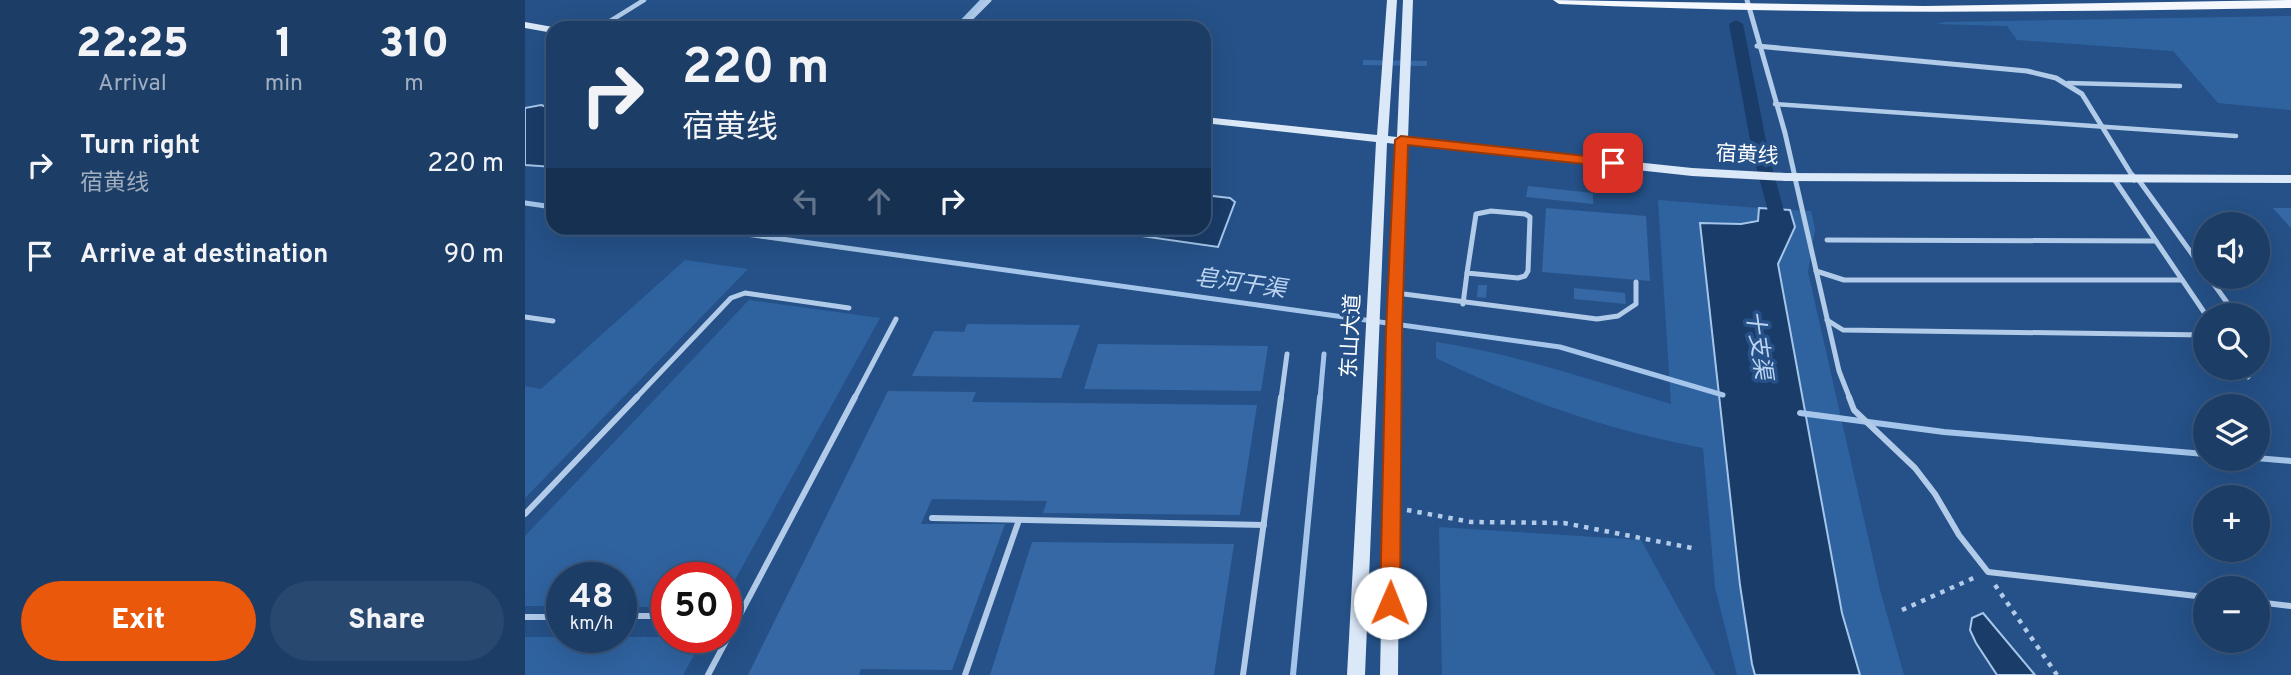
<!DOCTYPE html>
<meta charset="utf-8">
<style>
body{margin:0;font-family:Overpass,"Noto Sans SC",sans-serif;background:#29486f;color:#f1f3f6;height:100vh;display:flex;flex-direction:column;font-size:26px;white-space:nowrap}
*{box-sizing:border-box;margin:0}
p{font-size:23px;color:#a0aebf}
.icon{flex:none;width:38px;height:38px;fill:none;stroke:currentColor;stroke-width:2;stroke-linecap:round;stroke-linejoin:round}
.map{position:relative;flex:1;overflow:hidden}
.sheet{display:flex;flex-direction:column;background:#1c3d66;width:525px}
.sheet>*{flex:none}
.hud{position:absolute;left:21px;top:21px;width:665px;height:214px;border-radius:21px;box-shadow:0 7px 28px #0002,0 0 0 2px #3a567a;background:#1c3d66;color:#f1f3f6;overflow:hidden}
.fabs{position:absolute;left:1668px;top:212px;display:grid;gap:14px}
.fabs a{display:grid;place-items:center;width:77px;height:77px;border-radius:50%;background:#1c3d66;box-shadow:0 7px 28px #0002,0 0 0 2px #3a567a;font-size:35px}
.speed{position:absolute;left:21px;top:562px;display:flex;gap:14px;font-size:35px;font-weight:700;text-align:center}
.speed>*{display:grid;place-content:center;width:91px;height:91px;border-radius:50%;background:#1c3d66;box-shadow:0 7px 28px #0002,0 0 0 2px #3a567a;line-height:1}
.speed small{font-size:18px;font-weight:400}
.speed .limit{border:10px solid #d22;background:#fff;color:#111}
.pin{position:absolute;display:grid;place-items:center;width:60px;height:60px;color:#fff;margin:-30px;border-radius:14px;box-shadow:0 4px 10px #0006}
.me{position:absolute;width:77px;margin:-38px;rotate:1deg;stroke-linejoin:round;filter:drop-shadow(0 0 5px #0008)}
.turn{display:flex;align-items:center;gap:24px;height:147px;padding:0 21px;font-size:32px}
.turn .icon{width:91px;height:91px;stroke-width:2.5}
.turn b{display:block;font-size:49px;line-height:60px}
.lanes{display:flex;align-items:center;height:66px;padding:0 21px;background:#0003;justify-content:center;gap:35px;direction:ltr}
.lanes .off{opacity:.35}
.eta{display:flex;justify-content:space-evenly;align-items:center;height:119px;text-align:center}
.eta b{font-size:42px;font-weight:800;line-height:49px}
.button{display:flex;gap:14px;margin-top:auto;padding:14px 21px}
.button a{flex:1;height:80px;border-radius:42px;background:#ea580c;color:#fff;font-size:28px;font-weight:800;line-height:80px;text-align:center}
.button a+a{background:#29486f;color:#f1f3f6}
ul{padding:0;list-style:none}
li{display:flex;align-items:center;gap:21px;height:91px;padding:0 21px}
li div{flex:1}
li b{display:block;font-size:26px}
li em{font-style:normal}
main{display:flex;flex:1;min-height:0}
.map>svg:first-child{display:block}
</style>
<main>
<section class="sheet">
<div class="eta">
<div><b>22:25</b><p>Arrival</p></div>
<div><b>1</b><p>min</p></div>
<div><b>310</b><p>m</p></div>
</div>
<ul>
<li><svg class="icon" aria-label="right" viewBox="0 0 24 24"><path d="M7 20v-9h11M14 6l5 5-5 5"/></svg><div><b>Turn right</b><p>宿黄线</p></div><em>220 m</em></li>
<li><svg class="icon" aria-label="arrive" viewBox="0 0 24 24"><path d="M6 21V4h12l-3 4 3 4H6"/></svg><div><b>Arrive at destination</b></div><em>90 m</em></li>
</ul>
<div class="button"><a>Exit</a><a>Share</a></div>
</section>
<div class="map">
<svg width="1766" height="675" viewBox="0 0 1766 675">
<rect width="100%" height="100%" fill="#255188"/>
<g fill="#2f63a0">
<path d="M1766,16V110L1693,103L1648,51L1492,40L1482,26L1411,24L1420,22Z"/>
<path d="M1133,200L1234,208L1233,221L1216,224L1175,223L1215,585L1230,675H1212L1190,587L1178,448C1082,430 999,401 911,358V342C992,354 1069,381 1146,404Z"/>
<path d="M1265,210L1286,211L1290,229L1283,272L1355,590L1379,675H1335L1317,613L1253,264L1270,227Z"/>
<path d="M160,260L223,269L0,498V386L16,389Z"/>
<path d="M224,300L355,318L201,596V578H142V607H96V578H37V606H0V536Z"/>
<path d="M914,527L1116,540L1190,675H917Z"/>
<path d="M0,637H179L158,675H0Z"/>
</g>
<g fill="#1a3c68" stroke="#a5c6ea" stroke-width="2">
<path d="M16,105L28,109V167L0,165V108Z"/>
<path d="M679,195L705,198L710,202L693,247L589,232L592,228H679Z"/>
<path d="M1234,208L1265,210L1270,227L1253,264L1317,613L1335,675H1230L1227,664L1215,585L1175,223L1216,224L1233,221Z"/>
<path d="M1458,613L1510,675H1472L1451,643L1445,630L1447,618Z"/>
</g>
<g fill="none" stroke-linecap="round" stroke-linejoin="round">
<path stroke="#a5c6ea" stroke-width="4.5" d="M431,28L458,0"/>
<g stroke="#a5c6ea" stroke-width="5">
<path d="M0,203L28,207"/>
<path d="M177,228L1035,347L1198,395"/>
<path d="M237,236L245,228"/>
<path d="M795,399L799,354"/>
</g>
<g stroke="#a5c6ea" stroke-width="6">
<path d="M1275,413L1419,432L1680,454"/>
<path d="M1731,458L1766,461"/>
<path d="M768,675L795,397"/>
</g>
<path fill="#1a3c68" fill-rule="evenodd" d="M1211,20L1218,24L1243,151L1260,215L1251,235L1245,237L1236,231L1244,215L1227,151L1204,24Z"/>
</g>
<g fill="#3568a5">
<path d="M838,60L902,61V66L838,65Z"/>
<path d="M1003,186L1068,193V204L1001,197Z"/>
<path d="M1021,208L1121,216L1125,281L1017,272Z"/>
<path d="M1748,208H1766V228Z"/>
<path d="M953,285H962L961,298L952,297Z"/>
<path d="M1049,288L1100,293L1101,304L1049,299Z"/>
<path d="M442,324L555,325L536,378L387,376L409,331L439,332Z"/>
<path d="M573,344L743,346L736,391L559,389Z"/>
<path d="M363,391L451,392L447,402L732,405L715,515L518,513L522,501L407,499L396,524H480L427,670L336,669L334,675H223Z"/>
<path d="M507,542L709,544L689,675H465Z"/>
</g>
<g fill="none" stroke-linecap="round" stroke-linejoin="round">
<g stroke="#b1cbe9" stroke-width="4.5" stroke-dasharray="4.5 6" stroke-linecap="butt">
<path d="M882,510L946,522L1039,523L1172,549"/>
<path d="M1470,585L1532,675"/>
<path d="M1377,610L1453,576"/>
</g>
<g stroke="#b1cbe9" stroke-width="4.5">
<path d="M74,28L119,0"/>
<path d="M1543,83L1655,86"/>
<path d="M1250,104L1711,136"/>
</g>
<g stroke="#b1cbe9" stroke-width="5">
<path d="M1270,178L1314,371L1325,399"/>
<path d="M1589,179L1681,315"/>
<path d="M1613,179L1680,272"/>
<path d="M966,211L1000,214L1005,217L1003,271L1000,276L993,278L942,273L951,214Z"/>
<path d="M1302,240L1631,241"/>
<path d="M1291,271L1319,280H1657"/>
<path d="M1683,276L1711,315"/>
<path d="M871,293L1072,319L1093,316L1111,304V282"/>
<path d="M938,304L942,273"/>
<path d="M0,317L28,321"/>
<path d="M1302,320L1318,330L1680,335"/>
<path d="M1716,368L1723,377"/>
<path d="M110,399L206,298L220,293L324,308"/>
<path d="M329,399L371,319"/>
<path d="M756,399L762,354"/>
</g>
<g stroke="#b1cbe9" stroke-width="6">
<path d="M1324,397L1329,410L1390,468L1410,494L1434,535L1463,572L1680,597"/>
<path d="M0,514L112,397"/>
<path d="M407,518L739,525"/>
<path d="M1732,602L1766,606"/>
<path d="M96,616H142"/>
<path d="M201,616H214"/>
<path d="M0,617H37"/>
<path d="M183,675L330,397"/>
<path d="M440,675L494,520"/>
<path d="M718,675L756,397"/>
</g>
<g stroke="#b1cbe9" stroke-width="5">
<path d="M1222,0L1260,133L1270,177"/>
<path d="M436,28L464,0"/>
<path d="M1232,46L1502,71L1531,78L1557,94L1608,177"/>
</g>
<path stroke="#b1cbe9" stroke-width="7" d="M1607,176L1609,179"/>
<g fill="#dbe8f8" fill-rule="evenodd">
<path d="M862,0H872L863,136L872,137L878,0H888L883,138L1167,168L1260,173L1766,175V183L1260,181L1167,176L883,145L876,331L873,675H855L862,331L871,144L862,143L840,675H822L851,142L679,123V117L852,135Z"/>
<path d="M0,22L28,27L32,28H28V33L0,28Z"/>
</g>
<path fill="#f4f8fe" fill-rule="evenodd" d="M1028,0L1400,6L1766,0V8C1522,12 1278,15 1034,4Z"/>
</g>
<path fill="#ea580c" stroke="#983908" stroke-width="2" d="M876,136L1088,159L1095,163L1088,167L883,145L877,331L875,603L872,610L865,612L858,610L855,603L861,331L870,140Z"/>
<g text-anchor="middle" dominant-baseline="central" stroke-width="7" stroke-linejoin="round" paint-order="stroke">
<g font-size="21" fill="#fff" stroke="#255188">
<text transform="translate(1222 156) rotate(3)">宿黄线</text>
<text transform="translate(827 336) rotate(-87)">东山大道</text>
</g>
<g font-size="23" font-style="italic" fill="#bdd5f1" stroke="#255188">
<text transform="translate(715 285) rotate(8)">皂河干渠</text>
<text transform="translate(1232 345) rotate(82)">十支渠</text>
</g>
</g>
</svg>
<div class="fabs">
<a><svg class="icon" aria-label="sound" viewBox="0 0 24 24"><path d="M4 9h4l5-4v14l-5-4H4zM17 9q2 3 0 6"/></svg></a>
<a><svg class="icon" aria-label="search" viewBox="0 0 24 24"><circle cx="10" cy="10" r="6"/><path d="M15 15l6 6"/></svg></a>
<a><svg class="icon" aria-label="layers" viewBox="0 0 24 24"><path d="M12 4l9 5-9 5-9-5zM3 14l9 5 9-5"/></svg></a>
<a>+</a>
<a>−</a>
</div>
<div class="speed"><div>48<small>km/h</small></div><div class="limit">50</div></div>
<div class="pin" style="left:1088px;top:163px;background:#d93025"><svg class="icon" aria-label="arrive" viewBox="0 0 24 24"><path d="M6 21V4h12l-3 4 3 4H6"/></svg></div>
<svg class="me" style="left:865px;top:603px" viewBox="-20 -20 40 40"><circle r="19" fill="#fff"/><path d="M0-13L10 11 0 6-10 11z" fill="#ea580c"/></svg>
<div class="hud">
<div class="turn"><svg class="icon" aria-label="right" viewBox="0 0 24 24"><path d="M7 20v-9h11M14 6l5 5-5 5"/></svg><div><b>220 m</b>宿黄线</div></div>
<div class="lanes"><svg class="icon off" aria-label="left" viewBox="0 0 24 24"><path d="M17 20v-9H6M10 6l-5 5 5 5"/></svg><svg class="icon off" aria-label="ahead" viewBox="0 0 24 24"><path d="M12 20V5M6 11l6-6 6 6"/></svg><svg class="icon" aria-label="right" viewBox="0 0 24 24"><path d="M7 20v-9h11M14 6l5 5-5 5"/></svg></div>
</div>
</div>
</main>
